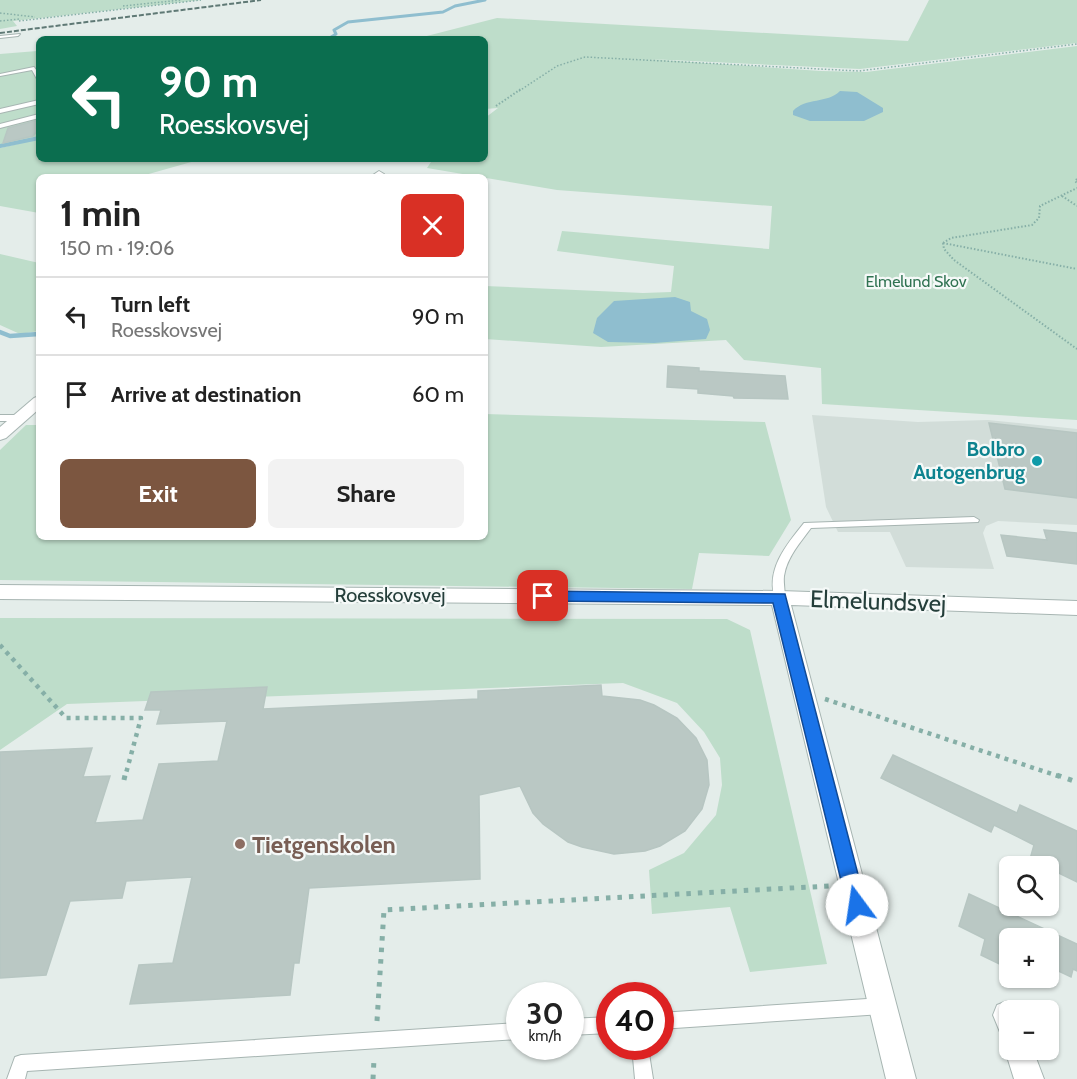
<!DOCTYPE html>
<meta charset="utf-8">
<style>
body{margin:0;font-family:Cabin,sans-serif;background:#f2f2f2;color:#222;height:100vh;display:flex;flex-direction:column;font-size:22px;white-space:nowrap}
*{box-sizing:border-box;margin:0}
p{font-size:20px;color:#767676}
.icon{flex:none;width:33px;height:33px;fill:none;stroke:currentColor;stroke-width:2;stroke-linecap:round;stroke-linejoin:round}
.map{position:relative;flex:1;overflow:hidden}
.drawer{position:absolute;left:36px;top:174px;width:452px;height:366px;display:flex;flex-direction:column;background:#fff;border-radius:9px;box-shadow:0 2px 4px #0004}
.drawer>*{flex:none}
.top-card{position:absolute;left:36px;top:36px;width:452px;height:126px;border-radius:9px;box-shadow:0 2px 4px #0004;background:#0b6e4f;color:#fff;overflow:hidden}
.tools{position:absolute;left:999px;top:856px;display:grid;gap:12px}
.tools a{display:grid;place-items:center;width:60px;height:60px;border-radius:9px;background:#fff;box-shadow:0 2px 4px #0004;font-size:30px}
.speed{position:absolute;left:506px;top:982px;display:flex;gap:12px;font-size:30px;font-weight:700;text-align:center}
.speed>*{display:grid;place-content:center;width:78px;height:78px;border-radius:50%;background:#fff;box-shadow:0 2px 4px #0004;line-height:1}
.speed small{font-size:15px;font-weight:400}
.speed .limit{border:9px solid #d22;background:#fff;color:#111}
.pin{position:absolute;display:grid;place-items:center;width:51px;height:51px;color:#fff;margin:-26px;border-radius:12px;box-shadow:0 3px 9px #0006}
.me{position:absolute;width:66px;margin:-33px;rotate:346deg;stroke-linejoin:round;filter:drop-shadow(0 0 4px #0008)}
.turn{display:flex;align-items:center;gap:21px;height:126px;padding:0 24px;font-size:27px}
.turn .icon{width:78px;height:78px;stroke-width:2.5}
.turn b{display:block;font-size:42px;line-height:51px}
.round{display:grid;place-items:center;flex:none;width:63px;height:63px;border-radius:9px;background:#f2f2f2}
.summary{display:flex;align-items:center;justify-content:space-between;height:102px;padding:0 24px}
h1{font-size:36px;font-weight:700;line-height:45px}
.button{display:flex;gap:12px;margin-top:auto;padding:12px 24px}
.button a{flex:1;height:69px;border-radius:9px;background:#7c5640;color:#fff;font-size:24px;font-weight:700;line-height:69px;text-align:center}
.button a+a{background:#f2f2f2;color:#222}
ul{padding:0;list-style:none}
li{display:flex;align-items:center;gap:18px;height:78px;padding:0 24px;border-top:2px solid #e0e0e0}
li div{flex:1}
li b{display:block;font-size:22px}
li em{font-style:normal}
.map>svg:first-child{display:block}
</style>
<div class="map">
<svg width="1077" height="1079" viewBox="0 0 1077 1079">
<rect width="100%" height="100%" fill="#e4edea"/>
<path fill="#d2ddd9" d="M812,415L918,422L988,420L1077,429V525L998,521L986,526L983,533L994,569L906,567L890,532H838L826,507Z"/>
<g fill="#beddca">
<path d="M0,0H201L13,21L17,26L0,29Z"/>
<path d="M929,0H1077V43L860,69L648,59L821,71L866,72L1077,46V420L822,404L821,368L744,360L726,340L601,347L485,339V286L643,293L671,292L674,266L557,251L562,231L769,249L772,206L557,190L427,168L431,162L421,161L424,159H484L485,118L498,108L485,109L484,39H415L497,18L908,41Z"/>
<path d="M37,51L39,136L0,146V54Z"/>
<path d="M39,139V159H202L138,177H39V213L0,206V148Z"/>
<path d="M0,254L39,263V331L20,334L0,325Z"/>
<path d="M485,414L765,422L791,520L769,556L699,553L692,589L0,580V450L26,425H39V537H484Z"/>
<path d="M0,618L727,619L750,630L827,964L750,972L730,907L652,914L649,870L684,853L716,815L722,785L720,758L704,732L677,703L623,683L67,704L0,750Z"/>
</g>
<g fill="#8fbecf">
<path d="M840,91L857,92L883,108V112L864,121H810L793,115V111C806,97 827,104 840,91Z"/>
<path d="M675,297L690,302L691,311L707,319L710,330L706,339L654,343L608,342L593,333L597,318L614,301Z"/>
</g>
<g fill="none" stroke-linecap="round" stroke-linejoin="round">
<path stroke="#8fbecf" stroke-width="3" d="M328,39L336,34L334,30L348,22L443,12L455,6L485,0"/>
<path stroke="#8fbecf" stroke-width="4" d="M0,146L39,138"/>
<path stroke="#8fbecf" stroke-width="4.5" d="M0,332L10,336L39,334"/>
</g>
<g fill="#bac8c4" stroke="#b7c6c2" stroke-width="1.5">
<path d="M39,120V129L33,136L3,143L8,128Z"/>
<path d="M668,366L699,368V371L785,376L788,399L734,398L733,396L698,393V389L667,387Z"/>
<path d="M989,423L1077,433V498L1005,489Z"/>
<path d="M1044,530L1077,533V564L1007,556L1001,535L1047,540Z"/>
<path d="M601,685L602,696L640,700L654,705L677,718L696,738L707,760L709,785L702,809L685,831L660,846L645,851L614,854L582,847L568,842L543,824L533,813L520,786L479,795L480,879L309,888L299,963H294L290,995L130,1004L139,965L173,963L192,877L126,881L122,898L70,901L46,975L0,978V752L92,748L83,777L110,776L95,823L143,820L159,764L218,761L227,721L157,724L161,710H145L151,692L267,687L263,709L478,699V691Z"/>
<path d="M893,755L1017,813L1020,805L1077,831V882L1030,859L1034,845L994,825L991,832L881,778Z"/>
<path d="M969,894L1077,944V971L1073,969L1071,977L1048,966V939H1010V969L981,955L985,939L959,926Z"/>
</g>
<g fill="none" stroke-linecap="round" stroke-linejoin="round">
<g stroke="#a7b5b2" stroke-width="2">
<g id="service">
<path d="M20,34L18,36L0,38V36Z"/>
<path d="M34,67L39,74V80L37,79L32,70L0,76V74Z"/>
<path d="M39,100V104L0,113V109Z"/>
<path d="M39,114V118L0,128V124Z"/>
<path d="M0,415H17L22,418L17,421H0Z"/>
<path d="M974,517L979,520L978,522L811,528C800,543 787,557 784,576C783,584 786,593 784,601H776C764,571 787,544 804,523Z"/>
<path d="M882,998L888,1000L890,1006L888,1012L882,1014L660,1029V1013Z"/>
<path d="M609,1017V1033L570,1035V1019Z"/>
<path d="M519,1023V1039L27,1071L25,1079H7L15,1057L21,1055Z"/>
<path d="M632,1047H648L653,1079H635Z"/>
</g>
</g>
<g stroke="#a7b5b2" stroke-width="2">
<g id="minor">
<path d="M379,171L384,174L382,177H370Z"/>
<path d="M39,396V409L6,438L0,440V427L34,398Z"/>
<path d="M1007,1001L1017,1005L1019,1011H1010V1036L1000,1032L993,1015L997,1005Z"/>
<path d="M1010,1040V1050H1033L1044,1079H1014L1005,1050Z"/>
</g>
</g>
<g stroke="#a7b5b2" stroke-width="2">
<path id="tertiary" d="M0,585L780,591L1077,601V615L791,605L916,1079H886L772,605L0,599Z"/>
</g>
<g stroke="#86afa7" stroke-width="1.5" stroke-dasharray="1.5 2" stroke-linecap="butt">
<path d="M123,6L181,0"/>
<path d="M0,13L35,17"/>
<path d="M0,21L20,19"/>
<path d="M19,21L201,0"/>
<path d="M519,91L557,66L585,57L859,71L1077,44"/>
</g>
<g stroke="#86afa7" stroke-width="2" stroke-dasharray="1.5 2" stroke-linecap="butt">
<path d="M496,106L521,89"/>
<path d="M1077,179L1075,181L1077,183"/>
<path d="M1062,196L1077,206"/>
<path d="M943,243L944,249L954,260L1077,349"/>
<path d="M943,243L951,238L1032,225L1039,218L1040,206L1077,188"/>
<path d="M943,243L1077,269"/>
</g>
<g stroke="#86afa7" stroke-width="4.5" stroke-dasharray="4 5" stroke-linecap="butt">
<path d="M0,645L66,718H141L125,777"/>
<path d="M825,699L1061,777"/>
</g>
<g stroke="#86afa7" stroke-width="5" stroke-dasharray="4.5 7" stroke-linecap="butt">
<path d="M1057,775L1077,782"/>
<path d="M124,780L125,775"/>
<path d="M377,1021L384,910L829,886"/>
<path d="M373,1079L374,1059"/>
</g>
<use href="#service" fill="#fff" fill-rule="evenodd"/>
<use href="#minor" fill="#fff" fill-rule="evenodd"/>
<use href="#tertiary" fill="#fff" fill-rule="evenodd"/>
<path stroke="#5f7975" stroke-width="2" stroke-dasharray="5 2" stroke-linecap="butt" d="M0,33L261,0"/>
</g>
<path fill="#1a73e8" stroke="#114b97" stroke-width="1.5" d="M543,591L785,594L866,905L864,911L857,914L850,911L847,905L773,603L543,601L536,596Z"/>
<circle fill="#0f9aa8" stroke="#f5f9f8" stroke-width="2" cx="1037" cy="461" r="6"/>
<circle fill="#8d6e63" stroke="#f5f9f8" stroke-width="2" cx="240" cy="844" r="6"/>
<g text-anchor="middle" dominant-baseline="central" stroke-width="4.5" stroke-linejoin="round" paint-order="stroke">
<g font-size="16" fill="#307352" stroke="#f5f9f8">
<text x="916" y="281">Elmelund Skov</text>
</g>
<g font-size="20" font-weight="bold" fill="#0d838f" stroke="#f5f9f8" text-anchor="end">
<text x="1025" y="449">Bolbro<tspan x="1025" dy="23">Autogenbrug</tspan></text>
</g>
<g font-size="20" fill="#243e3a" stroke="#f5f9f8">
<text x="390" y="595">Roesskovsvej</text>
</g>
<g font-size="24" fill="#243e3a" stroke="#f5f9f8">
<text transform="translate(878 601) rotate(2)">Elmelundsvej</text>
</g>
<g font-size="24" font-weight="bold" fill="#785e54" stroke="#f5f9f8" text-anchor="start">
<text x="252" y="844">Tietgenskolen</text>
</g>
</g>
</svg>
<div class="tools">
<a><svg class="icon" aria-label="search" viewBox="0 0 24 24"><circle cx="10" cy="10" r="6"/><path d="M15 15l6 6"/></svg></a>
<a>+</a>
<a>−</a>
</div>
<div class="speed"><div>30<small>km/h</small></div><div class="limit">40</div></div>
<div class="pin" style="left:543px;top:596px;background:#d93025"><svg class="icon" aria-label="arrive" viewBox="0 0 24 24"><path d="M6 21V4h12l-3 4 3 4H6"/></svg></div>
<svg class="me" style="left:857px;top:905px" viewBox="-20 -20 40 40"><circle r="19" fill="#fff"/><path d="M0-13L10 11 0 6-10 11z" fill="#1a73e8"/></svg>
<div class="top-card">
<div class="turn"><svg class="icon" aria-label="left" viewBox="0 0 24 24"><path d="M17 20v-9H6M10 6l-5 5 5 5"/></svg><div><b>90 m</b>Roesskovsvej</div></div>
</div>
<section class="drawer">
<div class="summary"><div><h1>1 min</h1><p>150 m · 19:06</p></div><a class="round" style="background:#d93025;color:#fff"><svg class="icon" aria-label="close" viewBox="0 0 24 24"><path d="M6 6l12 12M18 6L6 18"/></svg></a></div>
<ul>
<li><svg class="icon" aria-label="left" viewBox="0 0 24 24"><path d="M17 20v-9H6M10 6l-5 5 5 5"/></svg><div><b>Turn left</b><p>Roesskovsvej</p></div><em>90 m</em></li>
<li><svg class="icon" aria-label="arrive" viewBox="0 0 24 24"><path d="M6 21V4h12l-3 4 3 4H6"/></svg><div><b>Arrive at destination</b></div><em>60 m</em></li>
</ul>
<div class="button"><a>Exit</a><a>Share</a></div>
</section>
</div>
